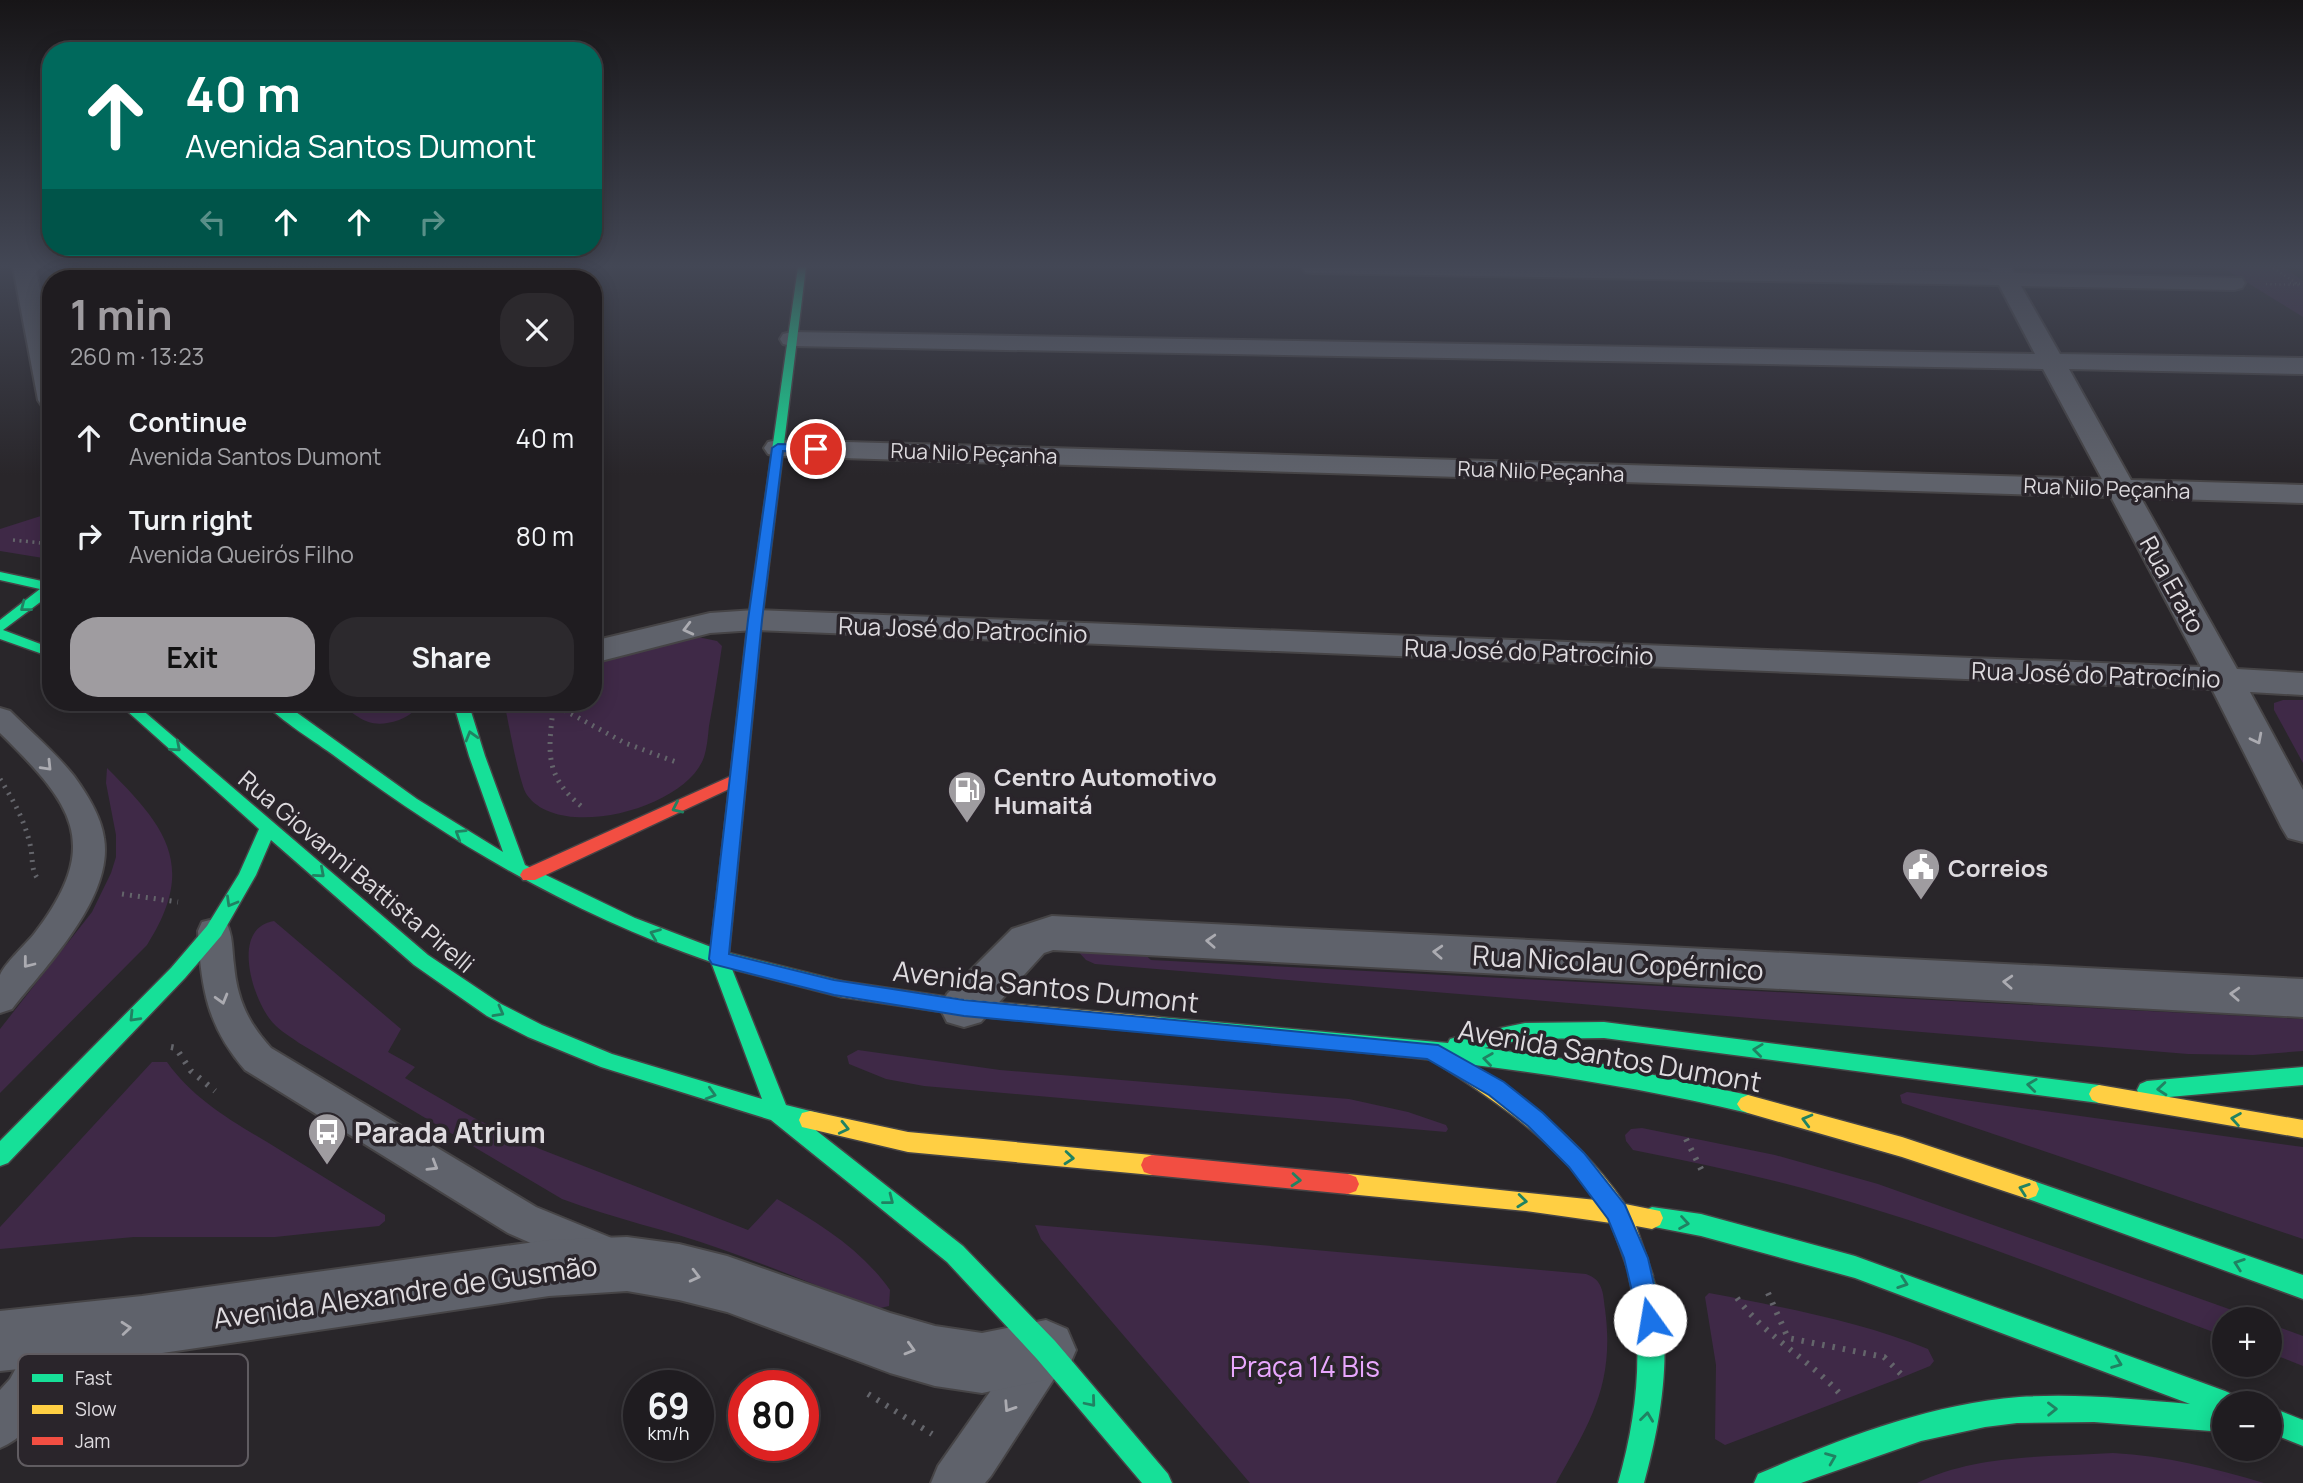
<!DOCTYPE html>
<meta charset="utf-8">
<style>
body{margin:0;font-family:Manrope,sans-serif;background:#2c292d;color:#f1f3f6;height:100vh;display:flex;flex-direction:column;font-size:26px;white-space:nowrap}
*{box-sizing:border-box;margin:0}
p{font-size:23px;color:#a1a1a5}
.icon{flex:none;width:38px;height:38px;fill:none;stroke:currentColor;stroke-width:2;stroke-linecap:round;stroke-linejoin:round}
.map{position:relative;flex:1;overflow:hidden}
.sheet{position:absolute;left:42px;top:270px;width:560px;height:441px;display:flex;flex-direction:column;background:#1f1c20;border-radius:28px;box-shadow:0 4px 18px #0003,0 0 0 2px #3c3a3e}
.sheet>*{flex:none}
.banner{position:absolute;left:42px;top:42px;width:560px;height:214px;border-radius:28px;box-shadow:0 4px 18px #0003,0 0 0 2px #3c3a3e;background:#00695c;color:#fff;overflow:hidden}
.fabs{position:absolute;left:2212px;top:1307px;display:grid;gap:14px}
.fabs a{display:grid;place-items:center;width:70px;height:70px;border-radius:50%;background:#1f1c20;box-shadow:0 4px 18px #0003,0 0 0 2px #3c3a3e;font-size:35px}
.speed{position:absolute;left:623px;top:1370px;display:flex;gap:14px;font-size:35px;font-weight:700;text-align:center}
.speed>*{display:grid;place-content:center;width:91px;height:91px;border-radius:50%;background:#1f1c20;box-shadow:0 4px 18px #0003,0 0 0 2px #3c3a3e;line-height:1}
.speed small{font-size:18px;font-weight:400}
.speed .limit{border:10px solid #d22;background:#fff;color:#111}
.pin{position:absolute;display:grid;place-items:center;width:60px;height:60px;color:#fff;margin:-30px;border:4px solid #fff;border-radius:50%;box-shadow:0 2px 7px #0007}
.me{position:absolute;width:77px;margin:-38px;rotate:347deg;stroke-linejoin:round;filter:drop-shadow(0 0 5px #0008)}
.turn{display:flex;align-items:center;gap:24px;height:147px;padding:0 28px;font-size:32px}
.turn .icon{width:91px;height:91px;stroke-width:2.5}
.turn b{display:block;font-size:49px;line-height:60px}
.lanes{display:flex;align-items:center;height:66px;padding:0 28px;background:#0003;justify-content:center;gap:35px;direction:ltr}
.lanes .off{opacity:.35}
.round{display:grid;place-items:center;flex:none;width:74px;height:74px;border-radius:28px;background:#2c292d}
.summary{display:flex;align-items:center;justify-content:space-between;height:119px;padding:0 28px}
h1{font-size:42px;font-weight:700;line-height:52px;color:#9f9ca0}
.action{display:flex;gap:14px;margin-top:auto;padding:14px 28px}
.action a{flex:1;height:80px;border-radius:28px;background:#9f9ca0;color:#111;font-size:28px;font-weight:700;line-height:80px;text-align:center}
.action a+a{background:#2c292d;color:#f1f3f6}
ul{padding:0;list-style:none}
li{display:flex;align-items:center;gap:21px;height:98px;padding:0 28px}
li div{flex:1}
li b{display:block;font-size:26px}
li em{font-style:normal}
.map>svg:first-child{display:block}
</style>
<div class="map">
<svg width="2303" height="1483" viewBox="0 0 2303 1483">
<rect width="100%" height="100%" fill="#29262a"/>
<g fill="#3f2947">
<path d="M2222,267H2284L2303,281V317Z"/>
<path d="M47,514L51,523V557L43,558L0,551V529Z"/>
<path d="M698,637L717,641L722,646C718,673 714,699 709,726C708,736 707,748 704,757C687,808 560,842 527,795C519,784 508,719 504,702H593V663Z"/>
<path d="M2283,700H2303V763L2274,710V703Z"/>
<path d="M337,702H419C416,712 408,716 399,720C369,730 360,718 337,702Z"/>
<path d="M107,768C165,826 198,865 147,945L0,1093V1029L92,912L111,873L116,857V835L106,783Z"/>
<path d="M274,921L401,1029L388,1052L415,1067L405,1078L474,1118L540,1149L748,1230L777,1199C819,1223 862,1250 890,1290L889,1306L876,1309C825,1289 773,1267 721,1249C669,1230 614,1219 562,1199L299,1043C288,1035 277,1029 269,1018C252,995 231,928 274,921Z"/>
<path d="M1072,945L1140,950L1151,960L2303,1019V1051L2253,1055L2188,1054L1095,964L1086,960Z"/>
<path d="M858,1050L1000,1070L1349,1099L1408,1112L1446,1125L1448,1129L1446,1132L924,1086L886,1079L849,1064L847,1056Z"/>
<path d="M152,1062H167C195,1102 239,1125 280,1150C315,1172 350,1193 385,1215V1221L379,1226L275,1237H134L0,1249V1227Z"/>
<path d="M1907,1092L2303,1147V1239L1902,1103L1900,1095Z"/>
<path d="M1642,1128L1775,1155L1878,1184L2257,1319L2224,1320V1336C2094,1288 1964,1234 1830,1196C1765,1177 1699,1163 1633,1150L1626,1141L1625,1135L1631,1129Z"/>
<path d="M1035,1225L1586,1274C1603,1280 1603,1292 1605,1309C1615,1383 1591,1421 1556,1483H1250L1041,1239Z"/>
<path d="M1709,1293C1782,1307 1859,1321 1928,1349L1934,1361L1930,1366L1903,1377L1725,1445L1715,1439L1716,1365L1705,1297Z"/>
<path d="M2270,1324L2303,1336V1366L2270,1353Z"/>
<path d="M2113,1453C2166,1456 2214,1468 2264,1483H1917C1976,1454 2049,1457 2113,1453Z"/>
</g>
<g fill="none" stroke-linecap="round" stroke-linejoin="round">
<g stroke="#464446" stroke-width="4">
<g id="lane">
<path d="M0,708L10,711C31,732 55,752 74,776C87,794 101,816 104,838C114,897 46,966 12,1009L0,1013C0,1002 0,985 0,975C4,964 26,944 34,934C104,843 72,804 0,733Z"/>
<path d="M214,919L226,922C233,935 232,950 234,965C237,999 248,1023 271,1048L536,1207L614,1239L620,1253L614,1267L599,1273L508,1233L245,1070C207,1026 201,988 198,931L202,922Z"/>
<path d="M58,1312L73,1319L80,1334C63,1374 42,1431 0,1448V1390L10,1379L43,1319Z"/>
<path d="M1045,1330L1061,1336L1067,1352L1061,1368L991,1476L985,1483H931L938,1466L1029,1336Z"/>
</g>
</g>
<g stroke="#464446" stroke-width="4">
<g id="street">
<path d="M13,267H35L51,339V408L42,406L38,400Z"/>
<path d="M218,267H264L261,272L227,278H183L186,273Z"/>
<path d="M343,267H369L355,278H330Z"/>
<path d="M1302,267H1684L1992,272L1989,267H2011L2014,273L2242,278L2245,283L2242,288L2234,290L2021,286L2060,354L2303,358V374L2069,369L2131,480L2303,485V503L2141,498L2237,669L2303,673V695L2250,692L2303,790V842L2288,838L2282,828L2212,689L755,630L710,633L593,663V641L710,613L755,610L2201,667L2111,497L778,456L768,454L764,448L768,442L778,440L2102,479L2043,369L792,346L783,344L780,339L783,334L792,332L2035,354L1999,285L1313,273L1305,272Z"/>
<path d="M1052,916L2303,979V1017L1053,950L1044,953L981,1022L964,1027L947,1022L940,1008L947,994L1012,929Z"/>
<path d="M627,1237L679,1244L727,1256L890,1313L935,1326L982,1333L1046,1320L1067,1329L1076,1350L1067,1371L1046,1380L982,1393L935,1386L890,1373L727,1312L679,1300L627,1291L549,1296L142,1356L0,1371V1311L142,1296L549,1240Z"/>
</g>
</g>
<g stroke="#464446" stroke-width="3">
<g id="fast">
<path d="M798,267H806L762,620L729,953L841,981L848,984L851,989L848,994L841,997L732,969L786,1105L818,1113L821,1120L818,1127L813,1128L963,1246L1055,1341L1168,1474L1172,1483H1142L1037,1359L947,1262L771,1120L601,1067L528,1037L487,1016L414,965L271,840L256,875L221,936L185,978L8,1163L0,1166V1141L171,968L207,926L239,874L259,829L117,702H133L428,955L501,1004L542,1025L612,1054L762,1099L711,962C572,914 453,844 336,757C316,742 279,720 264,702H282L417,799L503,852L469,756L453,702H468L485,756L525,865L635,918L711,947L748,620Z"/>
<path d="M0,572L51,583V594L3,630L51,648V657L0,639V620L40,589L0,580Z"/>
<path d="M1158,1017L1448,1043L1450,1039L1457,1037L1525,1023L1604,1022L2099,1085L2106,1088L2109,1094L2106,1100L2099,1103L1604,1038L1525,1039L1484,1048L1602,1064L1748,1095L1755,1098L1759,1104L1755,1110L1748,1113C1554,1067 1357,1051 1158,1033L1151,1031L1148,1025L1151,1019Z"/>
<path d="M2303,1067V1085L2147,1099L2140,1096L2137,1090L2140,1084L2147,1081Z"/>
<path d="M2028,1179L2303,1275V1299L2020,1196L2017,1189L2020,1182Z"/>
<path d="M1652,1207L1701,1214L1855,1256L2225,1391L2234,1395L2238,1404H2224V1432L2094,1422L2017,1423L1985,1427L1921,1441L1801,1483H1754L1758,1474C1840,1439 1929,1404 2019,1397C2076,1393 2133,1399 2190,1404L1855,1278L1701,1236L1644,1225L1641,1218L1644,1211Z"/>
<path d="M1641,1265L1649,1268C1677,1332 1662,1418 1644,1483H1618C1638,1413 1644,1347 1629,1276L1633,1268Z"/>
<path d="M2270,1407L2303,1420V1446L2270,1433Z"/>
</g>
</g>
<g stroke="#464446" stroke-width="3">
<g id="slow">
<path d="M841,981L962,999L1158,1017L1165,1019L1168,1025L1165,1031L1158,1033L962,1015L841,997L834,994L831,989L834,984Z"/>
<path d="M1451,1053C1466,1059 1480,1069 1493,1078C1544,1112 1590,1153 1625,1204L1660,1211L1663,1218L1660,1225L1652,1229L1636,1226L1653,1276L1649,1284L1641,1287L1633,1284L1611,1223L1526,1211L1348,1194L1340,1191L1337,1184L1340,1177L1348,1174L1596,1200C1558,1144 1500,1104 1444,1068L1441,1062L1444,1056Z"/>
<path d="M2099,1085L2303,1120V1138L2099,1103L2092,1100L2089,1094L2092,1088Z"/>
<path d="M1748,1095L1902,1137L2028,1179L2036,1182L2039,1189L2036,1196L2028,1199L1902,1157L1748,1113L1741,1110L1737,1104L1741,1098Z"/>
<path d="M810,1111L908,1132L1152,1155L1160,1158L1163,1165L1160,1172L1152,1175L908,1152L802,1127L799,1120L802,1113Z"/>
</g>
</g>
<g stroke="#464446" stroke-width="3">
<g id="jam">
<path d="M738,773L744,774L746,778L744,782L535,880H523L520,875L523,870Z"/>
<path d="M1152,1155L1348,1174L1356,1177L1359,1184L1356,1191L1348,1194L1152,1175L1144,1172L1141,1165L1144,1158Z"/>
</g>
</g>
<path stroke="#64656b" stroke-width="2.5" stroke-dasharray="1 3.5" stroke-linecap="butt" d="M2266,284L2299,285L2272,267"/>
<g stroke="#64656b" stroke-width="3.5" stroke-dasharray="2 4.5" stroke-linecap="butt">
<path d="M13,540L51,544"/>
<path d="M552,702L553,711"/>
<path d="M554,704L567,711"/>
</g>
<g stroke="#64656b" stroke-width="5" stroke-dasharray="2 6" stroke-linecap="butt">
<path d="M553,710C548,753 545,776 581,806"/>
<path d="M564,710L625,743L676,762"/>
<path d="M0,779C14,801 26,823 31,849C33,860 31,872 39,880"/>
<path d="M122,894L178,902"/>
</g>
<g stroke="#64656b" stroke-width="6" stroke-dasharray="2.5 8" stroke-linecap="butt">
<path d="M171,1047L176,1048L191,1071L215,1091"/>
<path d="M1686,1139L1704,1175"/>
<path d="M1768,1293L1788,1338L1884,1357L1902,1375"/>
<path d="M1737,1298C1766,1337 1809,1359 1841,1395"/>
<path d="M868,1394L932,1434"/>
</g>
<use href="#lane" fill="#5f626b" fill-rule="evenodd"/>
<use href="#street" fill="#5f626b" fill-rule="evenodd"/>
<use href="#fast" fill="#16e098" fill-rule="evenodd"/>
<use href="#slow" fill="#ffcf43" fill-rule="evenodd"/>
<use href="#jam" fill="#f24e42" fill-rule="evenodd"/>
<path stroke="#64656b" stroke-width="2.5" stroke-dasharray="1 3.5" stroke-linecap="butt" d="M2290,283L2303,284"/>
</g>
<defs><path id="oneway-chevron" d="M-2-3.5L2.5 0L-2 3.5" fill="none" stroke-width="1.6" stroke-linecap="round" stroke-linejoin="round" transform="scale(1.75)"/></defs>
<g stroke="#208262">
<use href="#oneway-chevron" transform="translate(25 607) rotate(142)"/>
<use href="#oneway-chevron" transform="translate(471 736) rotate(-106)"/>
<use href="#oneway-chevron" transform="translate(176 747) rotate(41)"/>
<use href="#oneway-chevron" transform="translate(677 808) rotate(155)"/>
<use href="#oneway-chevron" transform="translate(460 834) rotate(-148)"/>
<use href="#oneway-chevron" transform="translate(320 873) rotate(41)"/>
<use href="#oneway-chevron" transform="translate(231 902) rotate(120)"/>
<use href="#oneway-chevron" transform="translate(655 934) rotate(-158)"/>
<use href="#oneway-chevron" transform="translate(499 1012) rotate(29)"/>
<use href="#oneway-chevron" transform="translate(134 1017) rotate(134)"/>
<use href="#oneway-chevron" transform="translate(1758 1050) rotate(-173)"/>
<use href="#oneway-chevron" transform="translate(1488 1059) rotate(-172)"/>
<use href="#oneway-chevron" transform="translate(2032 1085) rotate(-173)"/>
<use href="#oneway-chevron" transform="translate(2162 1089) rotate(175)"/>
<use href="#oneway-chevron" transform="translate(711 1094) rotate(16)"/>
<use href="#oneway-chevron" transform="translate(2236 1119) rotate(-171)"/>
<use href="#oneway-chevron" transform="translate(1807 1120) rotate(-165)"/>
<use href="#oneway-chevron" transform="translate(844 1128) rotate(13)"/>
<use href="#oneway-chevron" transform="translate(1069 1158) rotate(5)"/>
<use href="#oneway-chevron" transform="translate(1296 1180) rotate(5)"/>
<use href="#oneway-chevron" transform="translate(2024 1189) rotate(-161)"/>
<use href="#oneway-chevron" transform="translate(889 1200) rotate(38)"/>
<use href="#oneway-chevron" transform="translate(1522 1201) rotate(6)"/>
<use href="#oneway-chevron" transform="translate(1684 1223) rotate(9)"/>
<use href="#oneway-chevron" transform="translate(2239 1264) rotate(-161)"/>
<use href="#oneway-chevron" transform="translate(1903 1283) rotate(19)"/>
<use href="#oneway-chevron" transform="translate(2117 1363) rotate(21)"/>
<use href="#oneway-chevron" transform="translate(1091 1402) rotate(50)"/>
<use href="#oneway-chevron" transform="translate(2052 1409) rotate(-1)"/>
<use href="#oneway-chevron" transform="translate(1647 1417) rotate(-83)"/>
<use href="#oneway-chevron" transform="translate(1831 1458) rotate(-22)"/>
</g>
<g stroke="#ababb1">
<use href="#oneway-chevron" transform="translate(688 629) rotate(166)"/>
<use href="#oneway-chevron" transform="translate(2257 739) rotate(63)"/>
<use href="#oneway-chevron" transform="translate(47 766) rotate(46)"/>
<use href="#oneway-chevron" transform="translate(1211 941) rotate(-177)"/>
<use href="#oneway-chevron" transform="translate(1438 952) rotate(-177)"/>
<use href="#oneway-chevron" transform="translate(28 963) rotate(128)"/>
<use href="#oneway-chevron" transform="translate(2008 982) rotate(-177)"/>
<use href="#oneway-chevron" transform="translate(2235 994) rotate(-177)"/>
<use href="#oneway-chevron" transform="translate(222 999) rotate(74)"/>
<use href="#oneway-chevron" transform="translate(433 1166) rotate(31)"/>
<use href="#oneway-chevron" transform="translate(695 1276) rotate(14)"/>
<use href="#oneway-chevron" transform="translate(126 1328) rotate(-5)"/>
<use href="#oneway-chevron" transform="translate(910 1349) rotate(16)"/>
<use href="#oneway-chevron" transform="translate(1009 1407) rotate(123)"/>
</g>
<linearGradient id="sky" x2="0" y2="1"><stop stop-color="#171517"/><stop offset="0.56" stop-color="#434755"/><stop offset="1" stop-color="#434755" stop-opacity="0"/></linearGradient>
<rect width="2303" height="475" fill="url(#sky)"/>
<path fill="#1a73e8" stroke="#114b97" stroke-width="2" d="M778,444L816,445L822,449L816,452L783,451L762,620L729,954L834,980L964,1000L1438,1045L1504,1082L1543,1113L1584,1153L1625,1205L1648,1258L1662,1320L1659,1329L1650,1332L1641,1329L1624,1258L1608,1219L1569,1167L1528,1126L1489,1095L1427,1059L964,1016L834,995L712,964L709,959L748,620L772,448Z"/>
<defs>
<g id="fuel-pin" transform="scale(2.0125)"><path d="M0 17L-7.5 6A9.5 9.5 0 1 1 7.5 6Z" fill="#9f9ca0" stroke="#2a252b"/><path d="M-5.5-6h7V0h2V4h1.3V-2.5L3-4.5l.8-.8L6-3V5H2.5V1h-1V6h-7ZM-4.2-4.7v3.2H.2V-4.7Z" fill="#fff"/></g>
<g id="civic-pin" transform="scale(2.0125)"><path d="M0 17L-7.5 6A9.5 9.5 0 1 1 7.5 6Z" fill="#9f9ca0" stroke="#2a252b"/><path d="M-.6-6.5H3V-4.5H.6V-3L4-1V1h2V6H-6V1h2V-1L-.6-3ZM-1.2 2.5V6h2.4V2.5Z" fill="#fff"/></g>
<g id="bus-pin" transform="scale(2.0125)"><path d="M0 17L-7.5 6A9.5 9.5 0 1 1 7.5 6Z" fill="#9f9ca0" stroke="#2a252b"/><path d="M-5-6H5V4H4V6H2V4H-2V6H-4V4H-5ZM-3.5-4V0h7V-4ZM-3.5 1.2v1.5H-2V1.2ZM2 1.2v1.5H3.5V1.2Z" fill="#fff"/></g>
</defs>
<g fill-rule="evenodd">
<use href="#fuel-pin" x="967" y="790"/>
<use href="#civic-pin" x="1921" y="867"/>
<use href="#bus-pin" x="327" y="1132"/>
</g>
<g text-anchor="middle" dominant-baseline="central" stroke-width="7" stroke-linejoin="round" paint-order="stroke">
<g font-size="21" fill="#dedbdf" stroke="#2a252b">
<text transform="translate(974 453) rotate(2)">Rua Nilo Peçanha</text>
<text transform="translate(1541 471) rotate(2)">Rua Nilo Peçanha</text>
<text transform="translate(2107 488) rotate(2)">Rua Nilo Peçanha</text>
</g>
<g font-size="24" fill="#dedbdf" stroke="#2a252b">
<text transform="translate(2173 584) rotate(61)">Rua Erato</text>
<text transform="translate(963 629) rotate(2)">Rua José do Patrocínio</text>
<text transform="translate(1529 651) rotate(2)">Rua José do Patrocínio</text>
<text transform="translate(2096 674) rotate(2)">Rua José do Patrocínio</text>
<text transform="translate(357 871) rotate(40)">Rua Giovanni Battista Pirelli</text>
</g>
<g font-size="24" font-weight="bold" fill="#dedbdf" stroke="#2a252b" text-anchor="start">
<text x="994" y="776">Centro Automotivo<tspan x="994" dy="28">Humaitá</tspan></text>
<text x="1948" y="867">Correios</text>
</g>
<g font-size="28" fill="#dedbdf" stroke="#2a252b">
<text transform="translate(1618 962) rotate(3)">Rua Nicolau Copérnico</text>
<text transform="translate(1046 986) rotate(6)">Avenida Santos Dumont</text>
<text transform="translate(1610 1055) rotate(10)">Avenida Santos Dumont</text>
<text transform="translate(405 1291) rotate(-8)">Avenida Alexandre de Gusmão</text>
</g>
<g font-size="28" font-weight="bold" fill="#dedbdf" stroke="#2a252b" text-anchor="start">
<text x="354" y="1132">Parada Atrium</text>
</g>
<g font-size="28" fill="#e9a7fe" stroke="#2a252b">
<text x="1305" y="1366">Praça 14 Bis</text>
</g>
</g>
<rect x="18" y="1354" width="230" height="112" rx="10" fill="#2a252b" stroke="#605c61" stroke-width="2"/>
<rect x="32" y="1374" width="31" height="8" fill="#16e098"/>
<rect x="32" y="1405" width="31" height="9" fill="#ffcf43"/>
<rect x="32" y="1437" width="31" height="8" fill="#f24e42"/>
<g font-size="19" fill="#dedbdf">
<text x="75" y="1385">Fast</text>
<text x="75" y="1416">Slow</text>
<text x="75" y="1448">Jam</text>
</g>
</svg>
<div class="fabs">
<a>+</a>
<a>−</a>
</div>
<div class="speed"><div>69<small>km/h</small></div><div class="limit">80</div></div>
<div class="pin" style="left:816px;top:449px;background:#d93025"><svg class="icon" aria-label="arrive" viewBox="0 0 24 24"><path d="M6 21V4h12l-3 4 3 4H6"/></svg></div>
<svg class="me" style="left:1650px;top:1320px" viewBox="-20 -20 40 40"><circle r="19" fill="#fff"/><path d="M0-13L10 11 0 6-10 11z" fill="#1a73e8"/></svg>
<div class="banner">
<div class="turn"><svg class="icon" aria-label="ahead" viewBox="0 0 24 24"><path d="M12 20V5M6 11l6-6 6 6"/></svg><div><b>40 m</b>Avenida Santos Dumont</div></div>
<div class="lanes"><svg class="icon off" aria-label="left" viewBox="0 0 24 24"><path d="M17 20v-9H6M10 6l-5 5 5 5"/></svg><svg class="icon" aria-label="ahead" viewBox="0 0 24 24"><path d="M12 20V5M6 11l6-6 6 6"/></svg><svg class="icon" aria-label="ahead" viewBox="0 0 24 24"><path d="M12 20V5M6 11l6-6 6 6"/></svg><svg class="icon off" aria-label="right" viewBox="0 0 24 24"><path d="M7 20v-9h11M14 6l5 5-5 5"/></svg></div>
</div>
<section class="sheet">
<div class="summary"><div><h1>1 min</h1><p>260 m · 13:23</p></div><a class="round"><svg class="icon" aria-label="close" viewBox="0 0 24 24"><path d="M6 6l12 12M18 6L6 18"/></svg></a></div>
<ul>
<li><svg class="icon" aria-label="ahead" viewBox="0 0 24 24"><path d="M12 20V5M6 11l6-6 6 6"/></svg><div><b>Continue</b><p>Avenida Santos Dumont</p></div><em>40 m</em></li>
<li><svg class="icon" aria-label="right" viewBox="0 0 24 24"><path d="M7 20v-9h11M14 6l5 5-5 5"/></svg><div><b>Turn right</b><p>Avenida Queirós Filho</p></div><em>80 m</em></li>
</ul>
<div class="action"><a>Exit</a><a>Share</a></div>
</section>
</div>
